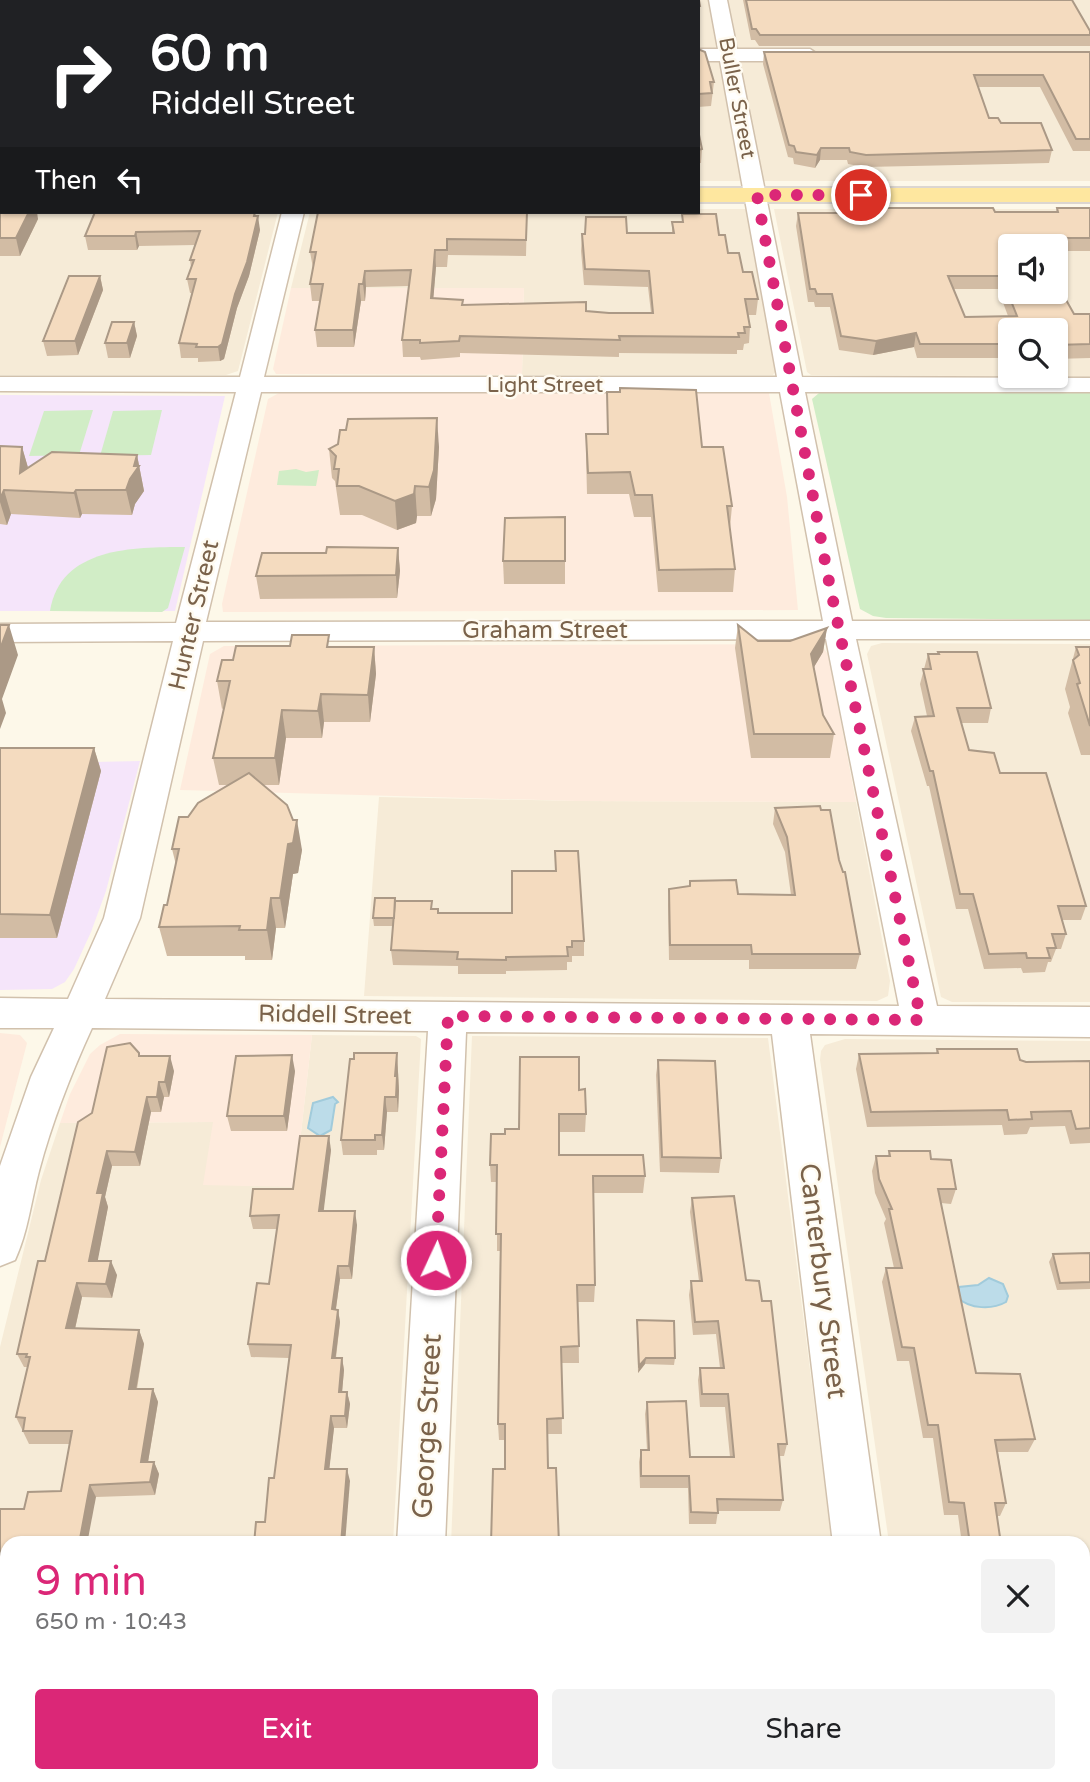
<!DOCTYPE html>
<meta charset="utf-8">
<style>
body{margin:0;font-family:"Varela Round",sans-serif;background:#f2f2f2;color:#202124;height:100vh;display:flex;flex-direction:column;font-size:26px;white-space:nowrap}
*{box-sizing:border-box;margin:0}
p{font-size:23px;color:#757577}
.icon{flex:none;width:38px;height:38px;fill:none;stroke:currentColor;stroke-width:2;stroke-linecap:round;stroke-linejoin:round}
.map{position:relative;flex:1;overflow:hidden}
.drawer{position:absolute;left:0px;top:1536px;width:1090px;height:247px;display:flex;flex-direction:column;background:#fff;border-radius:21px 21px 0 0;box-shadow:0 2px 5px #0004}
.drawer>*{flex:none}
.guide{position:absolute;left:0px;top:0px;width:700px;height:214px;box-shadow:0 2px 5px #0004;background:#202124;color:#fff;overflow:hidden}
.controls{position:absolute;left:998px;top:234px;display:grid;gap:14px}
.controls a{display:grid;place-items:center;width:70px;height:70px;border-radius:7px;background:#fff;box-shadow:0 2px 5px #0004;font-size:35px}
.pin{position:absolute;display:grid;place-items:center;width:60px;height:60px;color:#fff;margin:-30px;border:4px solid #fff;border-radius:50%;box-shadow:0 2px 7px #0007}
.me{position:absolute;width:77px;margin:-38px;rotate:3deg;stroke-linejoin:round;filter:drop-shadow(0 0 5px #0008)}
.turn{display:flex;align-items:center;gap:24px;height:147px;padding:0 35px;font-size:32px}
.turn .icon{width:91px;height:91px;stroke-width:2.5}
.turn b{display:block;font-size:49px;line-height:60px}
.then{display:flex;align-items:center;height:66px;padding:0 35px;background:#0003;gap:14px;font-size:26px}
.round{display:grid;place-items:center;flex:none;width:74px;height:74px;border-radius:7px;background:#f2f2f2}
.head{display:flex;align-items:center;justify-content:space-between;height:119px;padding:0 35px}
h1{font-size:42px;font-weight:600;line-height:52px;color:#db2777}
.action{display:flex;gap:14px;margin-top:auto;padding:14px 35px}
.action a{flex:1;height:80px;border-radius:7px;background:#db2777;color:#fff;font-size:28px;font-weight:600;line-height:80px;text-align:center}
.action a+a{background:#f2f2f2;color:#202124}
.map>svg:first-child{display:block}
</style>
<div class="map">
<svg width="1090" height="1782" viewBox="0 0 1090 1782">
<rect width="100%" height="100%" fill="#fdf8e9"/>
<g fill="#f6ebd7" fill-rule="evenodd">
<path d="M353,0H1090V181H698V2Z"/>
<path d="M0,209L2,212H278L238,371L226,375H0Z"/>
<path d="M698,209H746L776,371L773,375H522L524,288H291L310,212H698Z"/>
<path d="M774,209H1090V377L811,375L807,372ZM1010,247H1055V292H1010ZM1010,331H1055V376H1010Z"/>
<path d="M882,643L1090,644V1002H952L941,997L867,654L871,646Z"/>
<path d="M379,797L576,801L856,802L890,981L888,996L877,1001L364,996Z"/>
<path d="M312,1035L416,1036L421,1039L393,1543L7,1544V1776H377L376,1782H0V1347L41,1180L60,1123L213,1122L295,1186Z"/>
<path d="M472,1036L768,1038L832,1543L451,1544Z"/>
<path d="M845,1039L1090,1041V1782H925L924,1776H1083V1544L889,1543L820,1060L821,1051L825,1045Z"/>
</g>
<g fill="#feebdd">
<path d="M291,288H524L522,375L276,374L273,369Z"/>
<path d="M290,392L769,393L787,497L798,610L223,612L222,604L268,399L279,393Z"/>
<path d="M809,644L822,646L828,654L856,802L576,801L180,790L210,654L224,646Z"/>
<path d="M0,1033L20,1035L27,1043L0,1147Z"/>
<path d="M120,1034L312,1035L295,1187L203,1185L213,1122L60,1123L70,1094L90,1054L100,1045Z"/>
<path d="M442,1776H860V1781L442,1782Z"/>
</g>
<g fill="#f5e5fa">
<path d="M0,395L225,396L175,611H0Z"/>
<path d="M140,761L106,891L91,932L74,969L65,982L52,989L0,990V764Z"/>
</g>
<g fill="#d1edc6">
<path d="M819,393H1090V620L886,618L873,616L860,609L812,399Z"/>
<path d="M93,410L79,455L29,456L44,411Z"/>
<path d="M162,410L151,455L100,456L113,411Z"/>
<path d="M296,469L306,472L319,470L316,486L277,485L279,471Z"/>
<path d="M185,547L168,608L162,612L50,611C60,547 134,547 185,547Z"/>
</g>
<g fill="#bcdce9" stroke="#a1cbdb" stroke-width="2">
<path d="M333,1097L338,1102L335,1104L331,1130L320,1136L308,1128L313,1103Z"/>
<path d="M989,1278L1003,1284L1008,1296L1006,1302C992,1310 970,1309 958,1298L959,1287L978,1285Z"/>
</g>
<g fill="none" stroke-linecap="round" stroke-linejoin="round">
<g stroke="#d1c1ad" stroke-width="3">
<g id="minor">
<path d="M334,0H352L333,2Z"/>
<path d="M709,0H727L737,49H810L819,55L810,61H739L802,377L1090,378V392H805L852,621H1090V639H856L937,1006L1090,1007V1037L810,1034L881,1544H833L772,1034L466,1032L445,1544H397L428,1031L92,1028C71,1074 52,1122 39,1171C31,1201 28,1232 15,1260L0,1266V1166L31,1077L54,1028H0V998L68,999L104,918L173,641L0,642V624L176,623L236,392L0,391V377H240L282,212H304L264,377H777L720,61H698V49H718ZM261,392H780L823,621L206,622ZM826,639L899,1006L105,999L140,918L203,641Z"/>
<rect x="383" y="1776" width="52" height="6"/>
<path d="M861,1776H913L914,1782H862Z"/>
</g>
</g>
<g stroke="#dcd6d0" stroke-width="4">
<g id="major">
<rect x="0" y="187" width="2" height="14"/>
<rect x="698" y="188" width="392" height="14"/>
</g>
</g>
<use href="#minor" fill="#fff" fill-rule="evenodd"/>
<use href="#major" fill="#fee79f" fill-rule="evenodd"/>
</g>
<g fill="#d2bca4" fill-rule="evenodd">
<path d="M0,0H51L50,2H2V80H0Z"/>
<path d="M624,0H699L700,6L699,18L698,2H624Z"/>
<path d="M743,0H1072L1090,31V46H759L755,40H751Z"/>
<path d="M698,49L714,82L711,106L698,107Z"/>
<path d="M764,52H1090V151H1073L1040,87H978L989,118L1001,123L1052,150L1049,163L865,167L848,164L847,160H820L815,168L794,164L793,158L788,157L763,64Z"/>
<rect x="0" y="104" width="2" height="55"/>
<path d="M698,130L702,149L701,163H698Z"/>
<path d="M0,201L38,219L20,256H0Z"/>
<path d="M1057,208H1090V251H1055V247H1010L1039,298L1074,314H1090V358L1055,359V331H1010V358H917L914,347L873,355L839,350L830,307H815L814,302H808L796,226L798,213H848V210L1056,212ZM954,289H998L1008,316L965,317Z"/>
<path d="M527,212L526,256L448,255L447,267H436L433,298L463,300V305L586,311L609,313H651L648,287L584,285L581,251L582,234L672,233V222H682V214L719,235L728,253L743,272L758,299L756,315H748L750,327L749,343L744,344L743,350H737V354L619,353V357L460,353V357L421,360L420,357H403L402,340L409,286L366,287L365,301H361L354,347H317L315,330L320,301H312L310,284L313,268L310,252Z"/>
<path d="M255,216L260,230L249,276L237,308L224,359L220,361L198,362V358H181L179,343L192,293H190L187,279L191,267L190,260L195,245L139,246L137,250H88L85,236Z"/>
<path d="M100,276L103,290L78,355L47,356L43,341Z"/>
<path d="M134,322L137,336L130,358H108L105,343Z"/>
<path d="M607,392L702,447L732,506L730,528L735,569L733,592H658L651,517H634L629,494H587L586,455V434H607Z"/>
<path d="M0,446L22,447L28,468L137,455L144,491L135,504L132,515L82,514L80,518L11,514L7,525L0,524Z"/>
<path d="M439,447L436,499L431,516H417L416,523L397,530L362,515H340L335,481L332,478L329,449Z"/>
<path d="M565,517V584H504L503,561Z"/>
<path d="M398,548L400,571L397,598L260,599L256,576L326,553Z"/>
<path d="M738,625L758,641H790L827,628L823,652L814,667L823,715L834,734L830,758H751L735,648Z"/>
<path d="M331,647H374L376,674L370,722H324L322,738H286L279,785H264L302,850L298,873L293,874L285,928H276L272,960H245V956H167L159,927L167,905L176,865L172,849L188,817L228,785H219L213,758L224,708L222,709L217,681L233,660Z"/>
<path d="M1076,647H1090V755H1081L1068,713L1070,707L1065,689Z"/>
<path d="M938,652L991,708L988,723H961L969,750L1000,773L1086,906L1081,920H1062L1066,934L1061,949H1056L1051,962H1048L1045,972L1023,973L1021,968L984,969L968,909H956L929,786H927L911,731L915,717L927,716L920,684L928,654H937Z"/>
<path d="M0,748H94L101,771L57,938H0Z"/>
<path d="M775,808L821,810L839,860L860,954L856,969H749V960H669L668,905L669,889L689,887L690,881L738,894L791,895L785,852L773,824Z"/>
<path d="M555,851L584,941V956H572V962H567V970L506,971V974H458V966L393,965L391,950L393,926H374L373,918L396,901H432V909H438L439,913H512L555,871Z"/>
<path d="M937,1049L1020,1060L1026,1062L1090,1061V1143L1070,1144L1065,1126L1030,1127L1027,1134L1004,1135L1002,1125L867,1127L856,1069L859,1054L936,1053Z"/>
<path d="M397,1053L399,1091L398,1112H387L384,1150H377V1155H343L341,1140L354,1059Z"/>
<path d="M140,1056L174,1071L169,1097H164L161,1112H151L140,1166H112L105,1197L108,1207L97,1261L117,1275L112,1298L82,1297L75,1329L139,1330L144,1344L137,1389H153L158,1402L148,1462H154L159,1474L155,1495L96,1497L7,1544V1776H34L33,1782H0V1509H24L61,1491L70,1444H29L16,1417L28,1367H24L17,1354L45,1261L92,1113Z"/>
<path d="M658,1060L721,1158L719,1173L660,1172L656,1075Z"/>
<path d="M295,1071L287,1131H231L227,1116Z"/>
<path d="M579,1090L586,1114L585,1132H559V1155L645,1176L643,1193H593L595,1285L594,1302H578L579,1363H561L562,1434H547L505,1469V1440H499L498,1424L500,1251H497V1182H491L490,1165L505,1134L519,1129Z"/>
<path d="M331,1150L323,1211L357,1225L352,1279H340L336,1309L338,1310L340,1322L336,1358H342L344,1370L342,1392H347L350,1404L347,1428H334L329,1469L350,1481L265,1522L274,1478L289,1358L251,1357L248,1344L269,1284L277,1229H253L250,1216L293,1189Z"/>
<path d="M889,1151L931,1159L956,1189L951,1204L941,1203L976,1373L1035,1439L1028,1452H998L1006,1503L1000,1516H997L1001,1544H962L958,1515H944L933,1438H923L909,1361H897L882,1282L886,1268H894L884,1223L886,1219L875,1193L872,1171L876,1156H888Z"/>
<path d="M692,1198L746,1280L762,1301L787,1444L784,1456H779L783,1500L780,1511H718L716,1524H689L688,1488H640L639,1462L641,1450H647L645,1414L647,1402L690,1457H730L725,1407H700L698,1380L700,1368H720L716,1334L693,1335L689,1295L691,1281H699L690,1212Z"/>
<path d="M1090,1253V1289L1057,1290L1049,1262L1053,1254Z"/>
<path d="M637,1320L675,1358L674,1365L645,1364L638,1373Z"/>
<path d="M134,1776H217V1782H137Z"/>
<path d="M517,1776H579V1781H531L530,1778H519Z"/>
<path d="M977,1776H1050L1051,1782H978Z"/>
</g>
<g fill="#ab9986">
<path d="M39,0H51L50,2H38Z"/>
<path d="M821,148L820,160L815,168L817,155Z"/>
<path d="M29,212H37L38,219L20,256L16,238Z"/>
<path d="M255,212L256,224L258,216L260,230L249,276L237,308L224,359L220,361L218,347Z"/>
<path d="M136,232L139,246L137,250L135,236Z"/>
<path d="M435,250L436,267L432,315L431,298Z"/>
<path d="M365,271L366,287L365,301L363,284Z"/>
<path d="M100,276L103,290L78,355L75,341Z"/>
<path d="M359,284L361,301L354,347L353,330Z"/>
<path d="M134,322L137,336L130,358L127,343Z"/>
<path d="M916,333L914,347L873,355L876,341Z"/>
<path d="M437,418L439,447L436,499L431,516L429,487Z"/>
<path d="M22,447L29,471L20,473Z"/>
<path d="M137,455L144,491L135,504L132,515L126,490Z"/>
<path d="M415,486L417,516L416,523L397,530L395,501Z"/>
<path d="M4,490L11,514L7,525L0,502V499Z"/>
<path d="M76,490L82,514L80,518L74,493Z"/>
<path d="M398,548L400,571L397,598L396,575Z"/>
<path d="M9,625L18,655L2,699L6,713L0,729V649Z"/>
<path d="M827,628L823,652L808,677L811,654Z"/>
<path d="M374,647L376,674L370,722L368,695Z"/>
<path d="M321,694L324,722L322,738L318,711Z"/>
<path d="M282,710L286,738L279,785L275,758Z"/>
<path d="M94,748L101,771L57,938L50,915Z"/>
<path d="M297,820L302,850L298,873L293,874L285,928L280,898L288,844Z"/>
<path d="M271,898L276,928L272,960L267,930Z"/>
<path d="M397,1053L399,1091L398,1112L395,1076Z"/>
<path d="M292,1055L295,1071L287,1131L284,1116Z"/>
<path d="M170,1056L174,1071L169,1097L165,1082Z"/>
<path d="M159,1082L164,1097L161,1112L157,1097Z"/>
<path d="M147,1097L151,1112L140,1166L135,1152Z"/>
<path d="M385,1097L387,1112L384,1150L382,1135Z"/>
<path d="M329,1136L331,1150L322,1225L319,1211Z"/>
<path d="M107,1151L112,1166L105,1197L108,1207L95,1275L89,1261L97,1193Z"/>
<path d="M355,1211L357,1225L352,1279L349,1266Z"/>
<path d="M111,1261L117,1275L112,1298L106,1284Z"/>
<path d="M338,1266L340,1279L334,1322L332,1309Z"/>
<path d="M77,1283L82,1297L72,1342L66,1328Z"/>
<path d="M338,1310L340,1322L334,1370L332,1358Z"/>
<path d="M139,1330L144,1344L134,1402L129,1389Z"/>
<path d="M342,1358L344,1370L341,1404L339,1392Z"/>
<path d="M646,1358L645,1364L638,1373L639,1366Z"/>
<path d="M153,1389L158,1402L146,1474L141,1462Z"/>
<path d="M347,1392L350,1404L347,1428L345,1416Z"/>
<path d="M331,1416L334,1428L328,1481L325,1469Z"/>
<path d="M154,1462L159,1474L155,1495L150,1482Z"/>
<path d="M347,1469L350,1481L345,1544H341Z"/>
<path d="M90,1485L96,1497L87,1544H79Z"/>
<path d="M26,1776H34L33,1782H31Z"/>
<path d="M212,1776H217V1782H215Z"/>
</g>
<g fill="#f4dbbf" stroke="#ab9986" stroke-width="2" fill-rule="evenodd">
<path d="M0,0H39L38,2H2V64H0L1,34L0,33Z"/>
<path d="M253,0H309L308,2H260Z"/>
<rect x="372" y="0" width="188" height="2"/>
<path d="M626,0H699L700,6H698V2H626Z"/>
<path d="M746,0H1072L1090,31V35H760L756,29H752Z"/>
<path d="M698,49L705,52L714,82H710L712,93L698,94Z"/>
<path d="M764,52H1090V139H1076L1043,75H974L989,118H998L1001,123H1041L1052,150L866,155L850,152L849,148H821L817,155L796,152L794,146L789,145Z"/>
<rect x="0" y="104" width="2" height="38"/>
<path d="M698,130L702,149L698,150Z"/>
<path d="M0,201H2V212H29L16,238H0Z"/>
<path d="M887,208H993L995,212H1058L1057,208H1090V238H1032L1035,246L1010,247V292H1036L1039,298H1065L1074,314H1090V344L1055,345V331H1010V344H920L916,333L876,341L841,336L832,294H817L815,289H810L798,213H849L848,210ZM948,276H1001L1017,316L965,317Z"/>
<path d="M95,212H255L254,216H258L247,262L235,294L222,344L218,347H196L197,344L179,343L196,279H187L194,260H190L200,231L136,232L135,236H85Z"/>
<path d="M318,212H527L526,240L447,239V250H435L431,298L463,300L462,305L586,302V311L609,313H653L649,271L585,269L582,234H585L586,217H626L627,233H674L672,222H683L682,214H716L719,235H725L728,253H739L743,272H752L758,299H745L750,327H744L745,333H738L739,337L619,336L620,340L460,336L459,341L420,343V340H402L411,270L365,271L363,284H359L353,330H315L323,284H310L316,252H310Z"/>
<path d="M69,276H100L75,341H43Z"/>
<path d="M112,322H134L127,343H105Z"/>
<path d="M620,388L696,390L702,447H723L732,506H727L735,569L659,570L652,495H635L630,472L588,473L586,434H608L607,392H620Z"/>
<path d="M437,418L434,470L429,487L415,486L414,494L395,501L359,486H337L339,469H334L336,456L329,449L338,444L340,430H346L348,419Z"/>
<path d="M0,446L22,447L20,473L52,452L137,455L134,466H139L130,479L126,490H76L74,493L4,490L0,499Z"/>
<path d="M565,517V561H503L505,518Z"/>
<path d="M327,547L398,548L396,575L256,576L262,553H326Z"/>
<path d="M0,625H9L0,649Z"/>
<path d="M738,625L758,641H790L827,628L811,654L823,715L834,734H754Z"/>
<path d="M292,635H329L327,647H374L368,695L321,694L318,711L282,710L275,758H213L230,681H217L222,660H233L236,646H290Z"/>
<path d="M1076,647H1090V726L1077,684L1080,683L1073,660L1079,655Z"/>
<path d="M938,652H977L991,708H957L969,750L994,753L1000,773H1046L1086,906H1058L1066,934H1052L1056,948H1047L1050,958H1027L1026,953L989,954L973,894H960L933,771H930L915,717L934,716L923,669H931L928,654H939Z"/>
<path d="M0,748H94L50,915L0,914Z"/>
<path d="M249,773L287,805L293,820H297L293,843L288,844L280,898H271L267,930H239L240,926L159,927L164,905H167L179,849H172L179,817H188L198,803Z"/>
<path d="M820,806L821,810H830L839,860L843,872H845L860,954H752L751,945H670L669,889L690,886V881L736,880L738,894L795,895L787,837L775,808Z"/>
<path d="M555,851H578L584,941H572V947H567L568,956L506,957V960L457,959L458,952L391,950L395,901H432L431,909H438V913H512V871H556Z"/>
<path d="M375,898H395L394,918H373Z"/>
<path d="M130,1043L139,1053V1056H170L165,1082H159L157,1097H147L135,1152L107,1151L97,1193H103L89,1261H111L106,1284L77,1283L66,1328L139,1330L129,1389H153L141,1462H154L150,1482L90,1485L79,1544H7V1775H0V1509H24L28,1492L61,1491L72,1431H23L25,1418L16,1417L30,1357H26L27,1354H17L38,1261H45L78,1122L92,1113L107,1047Z"/>
<path d="M937,1049H1017L1020,1060L1026,1062L1090,1061V1128L1076,1129L1071,1111L1031,1112L1032,1119L1009,1120L1007,1110L871,1112L859,1054L938,1053Z"/>
<path d="M354,1053H397L395,1076H397L396,1097H385L382,1135H375V1140H341L350,1059H354Z"/>
<path d="M292,1055L284,1116H227L236,1056Z"/>
<path d="M520,1057H579V1090L585,1089L586,1114H559V1155H643L645,1176H593L595,1285H577L579,1346L561,1347L563,1418L547,1419L548,1468H556L559,1544H491L493,1469H505V1424H498L501,1234H496L497,1165H490L491,1134H505V1129H519Z"/>
<path d="M658,1060L715,1061L721,1158L662,1157Z"/>
<path d="M300,1136H329L319,1211H355L349,1266H338L332,1309L338,1310L332,1358H342L339,1392H347L345,1416H331L325,1469H347L341,1544H254L256,1522H265L269,1478H274L291,1345L248,1344L257,1283L269,1284L279,1215L250,1216L253,1189H293Z"/>
<path d="M889,1151H930L931,1159L951,1160L956,1189H938L976,1373L1020,1374L1035,1439L995,1440L1006,1503H995L1001,1544H970L964,1503L949,1502L938,1425H928L914,1348L902,1347L886,1268H902L889,1209H892L879,1179L876,1156H890Z"/>
<path d="M734,1196L746,1280L759,1281L762,1301H771L787,1444H778L783,1500L717,1499L718,1513L691,1512L689,1476H641V1450H649L647,1402L686,1401L690,1457H734L728,1394H702L700,1368H724L718,1321L695,1322L691,1281H702L692,1198Z"/>
<path d="M1090,1253V1282L1060,1283L1053,1254Z"/>
<path d="M637,1320L674,1321L675,1358H646L639,1366Z"/>
<path d="M134,1776H176L134,1777Z"/>
<path d="M986,1776H1050L1051,1782H987Z"/>
</g>
<g fill="none" stroke-linecap="round" stroke-linejoin="round">
<path stroke="#db2777" stroke-width="12" stroke-dasharray="0 21.6" d="M436,1260L448,1016L921,1020L827,572L757,195H861"/>
</g>
<g text-anchor="middle" dominant-baseline="central" stroke-width="5" stroke-linejoin="round" paint-order="stroke">
<g font-size="21" fill="#7a624a" stroke="#fffbf1">
<text transform="translate(737 98) rotate(79)">Buller Street</text>
<text x="545" y="385">Light Street</text>
</g>
<g font-size="24" fill="#7a624a" stroke="#fffbf1">
<text transform="translate(194 615) rotate(-77)">Hunter Street</text>
<text x="545" y="630">Graham Street</text>
<text transform="translate(335 1015) rotate(1)">Riddell Street</text>
</g>
<g font-size="28" fill="#7a624a" stroke="#fffbf1">
<text transform="translate(823 1281) rotate(83)">Canterbury Street</text>
<text transform="translate(427 1426) rotate(-87)">George Street</text>
</g>
</g>
</svg>
<div class="controls">
<a><svg class="icon" aria-label="sound" viewBox="0 0 24 24"><path d="M4 9h4l5-4v14l-5-4H4zM17 9q2 3 0 6"/></svg></a>
<a><svg class="icon" aria-label="search" viewBox="0 0 24 24"><circle cx="10" cy="10" r="6"/><path d="M15 15l6 6"/></svg></a>
</div>
<div class="pin" style="left:861px;top:195px;background:#d93025"><svg class="icon" aria-label="arrive" viewBox="0 0 24 24"><path d="M6 21V4h12l-3 4 3 4H6"/></svg></div>
<svg class="me" style="left:436px;top:1260px" viewBox="-20 -20 40 40"><circle r="17" fill="#db2777" stroke="#fff" stroke-width="3"/><path d="M0-11L8 9 0 5-8 9z" fill="#fff"/></svg>
<div class="guide">
<div class="turn"><svg class="icon" aria-label="right" viewBox="0 0 24 24"><path d="M7 20v-9h11M14 6l5 5-5 5"/></svg><div><b>60 m</b>Riddell Street</div></div>
<div class="then">Then<svg class="icon" aria-label="left" viewBox="0 0 24 24"><path d="M17 20v-9H6M10 6l-5 5 5 5"/></svg></div>
</div>
<section class="drawer">
<div class="head"><div><h1>9 min</h1><p>650 m · 10:43</p></div><a class="round"><svg class="icon" aria-label="close" viewBox="0 0 24 24"><path d="M6 6l12 12M18 6L6 18"/></svg></a></div>
<div class="action"><a>Exit</a><a>Share</a></div>
</section>
</div>
